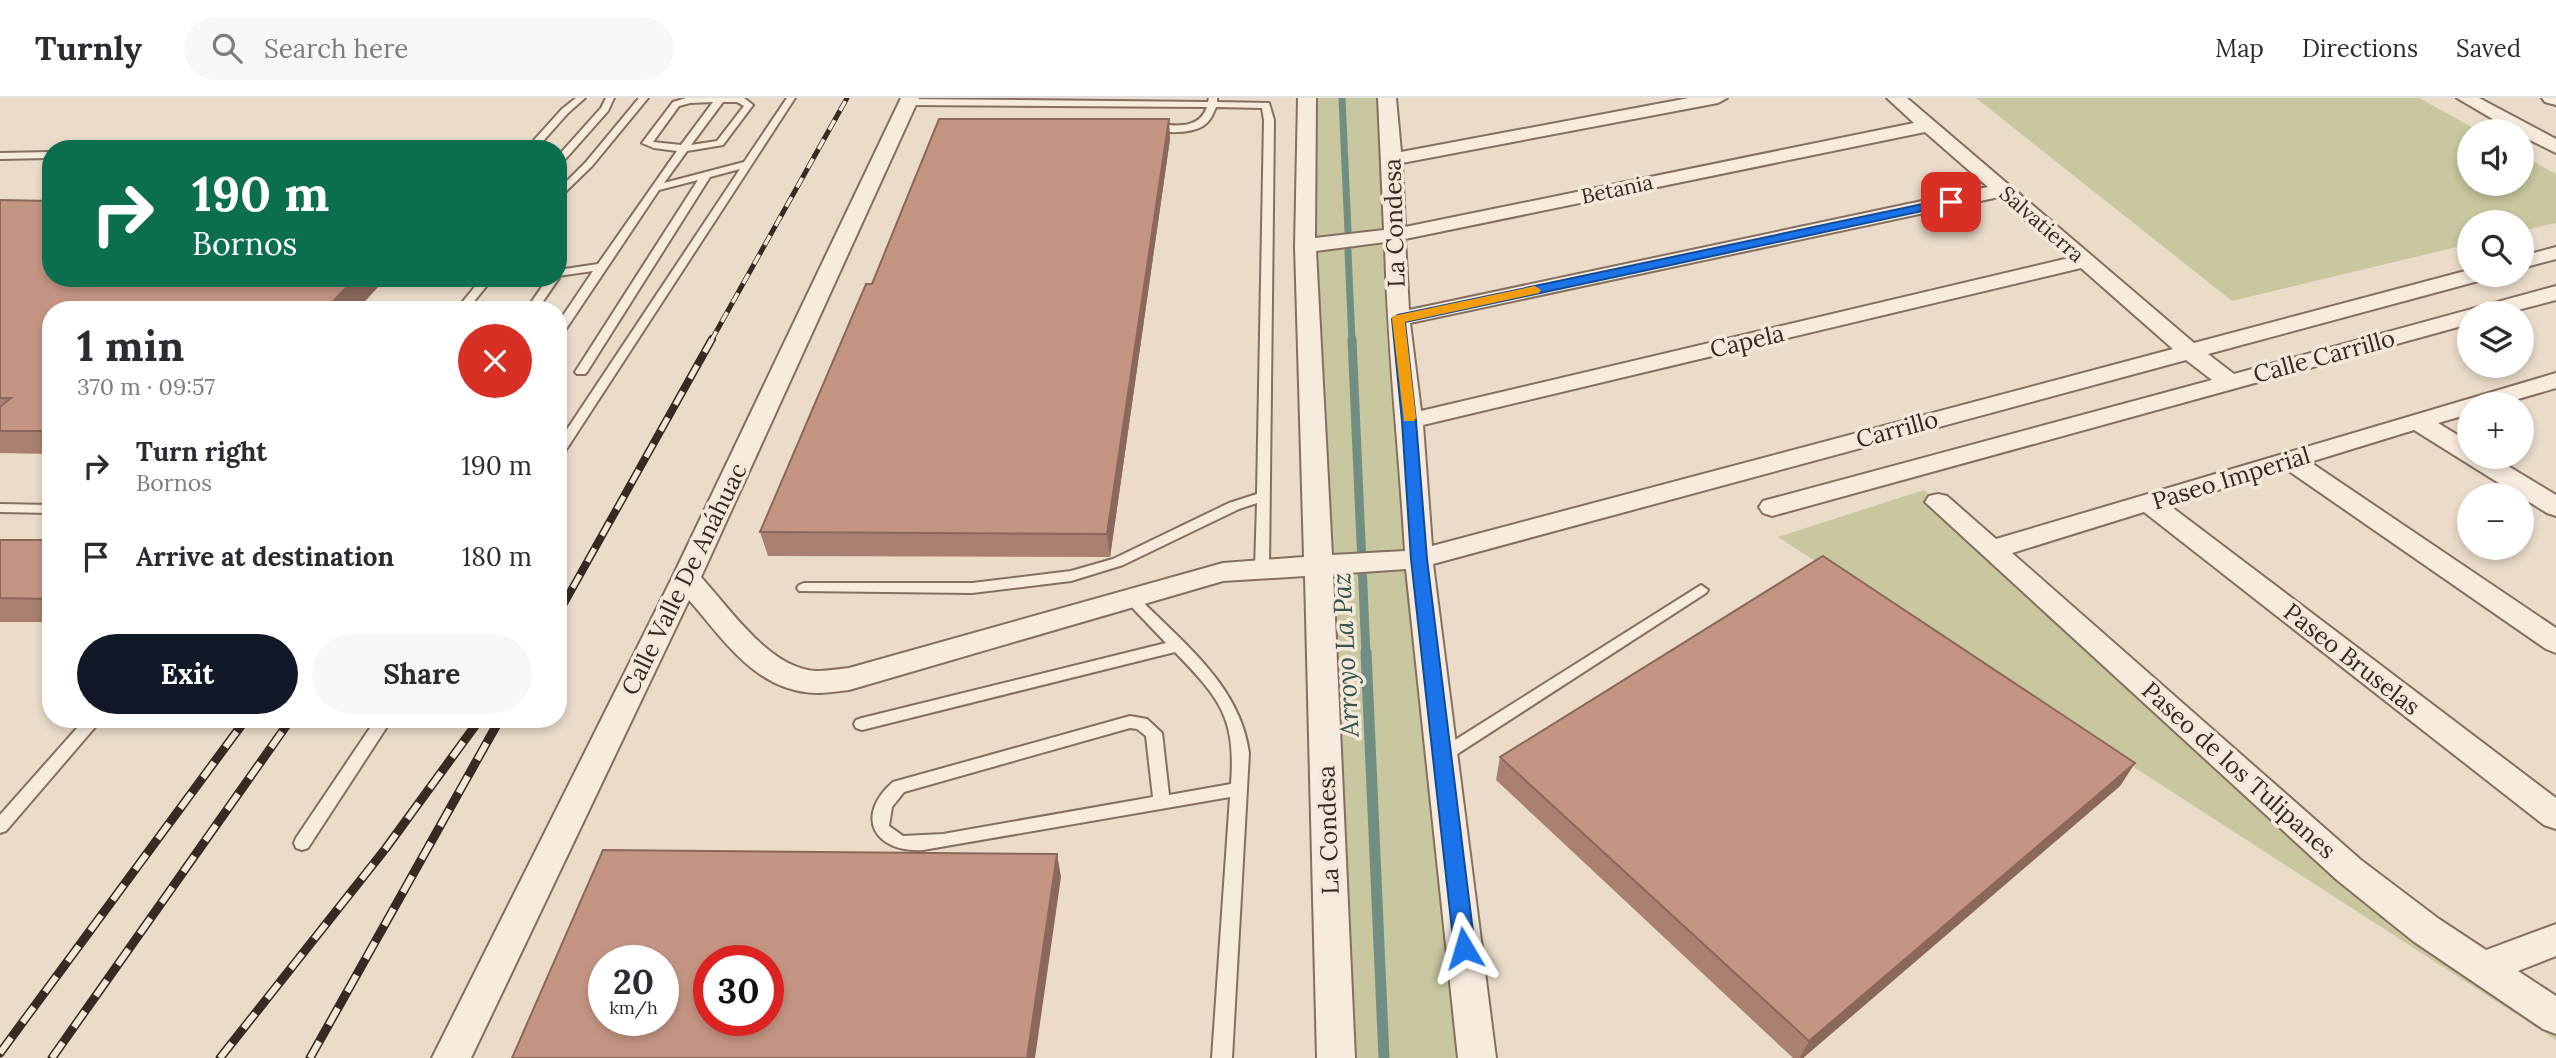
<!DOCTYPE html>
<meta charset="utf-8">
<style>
body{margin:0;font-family:Lora,serif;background:#f7f7f7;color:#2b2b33;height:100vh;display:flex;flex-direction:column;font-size:26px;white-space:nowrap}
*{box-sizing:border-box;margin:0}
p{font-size:23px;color:#7c7c81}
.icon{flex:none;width:38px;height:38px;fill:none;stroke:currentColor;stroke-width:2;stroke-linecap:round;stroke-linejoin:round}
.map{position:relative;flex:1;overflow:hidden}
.drawer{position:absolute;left:42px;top:203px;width:525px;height:427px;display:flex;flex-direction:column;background:#fff;border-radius:28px;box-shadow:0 4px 10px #0003}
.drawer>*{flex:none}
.top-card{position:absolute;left:42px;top:42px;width:525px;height:147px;border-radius:28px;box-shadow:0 4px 10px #0003;background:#0b6e4f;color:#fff;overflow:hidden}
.fabs{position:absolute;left:2457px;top:21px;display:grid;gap:14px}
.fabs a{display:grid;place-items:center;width:77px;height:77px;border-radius:50%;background:#fff;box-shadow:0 4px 10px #0003;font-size:35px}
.speed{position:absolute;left:588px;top:847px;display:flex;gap:14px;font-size:35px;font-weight:700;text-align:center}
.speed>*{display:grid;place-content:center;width:91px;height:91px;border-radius:50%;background:#fff;box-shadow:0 4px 10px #0003;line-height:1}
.speed small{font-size:18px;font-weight:400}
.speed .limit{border:10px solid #d22;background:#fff;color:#111}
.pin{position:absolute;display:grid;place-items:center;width:60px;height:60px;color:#fff;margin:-30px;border-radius:14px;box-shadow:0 4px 10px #0006}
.me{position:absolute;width:77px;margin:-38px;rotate:353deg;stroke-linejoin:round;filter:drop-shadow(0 0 5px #0008)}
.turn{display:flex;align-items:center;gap:24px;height:147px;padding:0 35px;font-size:32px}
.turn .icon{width:91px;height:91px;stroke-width:2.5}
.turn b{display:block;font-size:49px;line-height:60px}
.round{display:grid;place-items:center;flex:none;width:74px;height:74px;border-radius:37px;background:#f7f7f7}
.overview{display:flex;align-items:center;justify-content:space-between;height:119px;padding:0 35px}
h1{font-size:42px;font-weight:800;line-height:52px}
.cta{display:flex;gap:14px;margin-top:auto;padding:14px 35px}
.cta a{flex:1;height:80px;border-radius:42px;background:#111827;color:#fff;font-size:28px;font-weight:800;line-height:80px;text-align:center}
.cta a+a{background:#f7f7f7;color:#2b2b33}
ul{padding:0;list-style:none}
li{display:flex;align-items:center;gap:21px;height:91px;padding:0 35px}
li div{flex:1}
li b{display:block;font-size:26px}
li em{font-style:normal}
header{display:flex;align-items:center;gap:42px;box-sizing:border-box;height:98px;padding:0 35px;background:#fff;border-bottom:2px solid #e1e1e2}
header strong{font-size:33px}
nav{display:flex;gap:38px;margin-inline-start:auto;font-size:24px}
.search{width:490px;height:63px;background:#f7f7f7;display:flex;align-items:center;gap:18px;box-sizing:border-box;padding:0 24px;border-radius:38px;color:#7c7c81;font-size:26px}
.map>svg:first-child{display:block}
</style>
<header>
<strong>Turnly</strong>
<div class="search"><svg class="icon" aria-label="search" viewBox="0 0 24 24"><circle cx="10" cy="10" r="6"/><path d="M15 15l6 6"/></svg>Search here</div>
<nav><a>Map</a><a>Directions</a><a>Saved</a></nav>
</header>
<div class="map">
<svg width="2556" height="960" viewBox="0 0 2556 960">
<rect width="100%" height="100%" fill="#ebdcca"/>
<g fill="#c8c79f">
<path d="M1307,0H1387L1477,960H1336Z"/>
<path d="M1976,0H2419L2479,33H2469V86H2522V57L2556,76V125L2522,133V124H2469V146L2232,203Z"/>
<path d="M1924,392L2350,772L2556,919V942L1778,439Z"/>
</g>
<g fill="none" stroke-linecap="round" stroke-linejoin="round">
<g stroke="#718e82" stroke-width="7">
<path d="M1342,0L1348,133"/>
<path d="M1348,153L1352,243"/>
</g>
<path stroke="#718e82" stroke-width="9" d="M1352,241L1366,556"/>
<path stroke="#718e82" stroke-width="11" d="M1366,554L1384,960"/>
<g stroke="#866e60" stroke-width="4">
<g id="service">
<path d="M576,0H585L568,15L536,51H526L562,11Z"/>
<path d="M606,0H614L608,13L561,66L558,67V58L601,10Z"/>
<path d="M639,0H648L592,68L558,101V92L586,64Z"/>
<path d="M686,0H744L753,7L723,47L687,53L664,85L744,64L787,0H795L564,355L558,359V345L740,71L710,79L587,274L585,276H577L575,274L698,82L659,92L564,234L558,237V225L593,173L558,178V172L598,166L677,53L654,50L642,45L673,4ZM713,4L681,47L653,44L679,8L690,5ZM723,4H737L744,8L717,43L691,47Z"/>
<path d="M1209,0H1217V4L1269,5L1274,22L1269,471L1267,474H1257L1255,471L1257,405L1239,411L1123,467L1071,483L972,495L799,493L797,490L799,487L804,485H972L1071,473L1113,461L1229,405L1257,396L1264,22L1262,10L1216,9C1213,16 1210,24 1203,28C1190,36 1160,36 1147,29L1152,26C1173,27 1199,33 1207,9L909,7L905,4L909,1L1208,4Z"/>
<path d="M51,54V60L0,61V55Z"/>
<path d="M558,178L559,180L537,212H526L548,180H558Z"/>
<path d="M482,180H493L467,212H456Z"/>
<path d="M0,406L51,407V415L0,414Z"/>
<path d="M1701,487L1708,492L1706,495L1448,662L1442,664L1436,662L1434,658L1436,654Z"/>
<path d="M1130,494L1135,496C1180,543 1240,586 1249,655L1232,960H1212L1230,699L923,752C874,755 854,718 893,684L1130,618L1147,621L1162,635L1169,697L1231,686C1236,619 1220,601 1175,554L862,632L856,630L854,626L856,622L862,620L1166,545L1125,502L1123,499L1125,496ZM1130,630L1137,631L1146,638L1153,699L943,736L903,738L889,728L892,709L904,694Z"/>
<path d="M85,621H102L6,733L0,735V717Z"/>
<path d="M376,621H392L308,750L302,752L296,750L294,745L296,740Z"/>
</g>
</g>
<g stroke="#866e60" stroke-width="4">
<g id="minor">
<path d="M901,0H919L701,479C730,511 770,571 816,573C827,573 838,571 849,570L1223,465L1304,459L1295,148L1298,0H1316L1315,140L1384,132L1378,0H1396L1401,54L1689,0H1727L1718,5L1402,65L1405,129L1914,25L1887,0H1907L2194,245L2469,172V177H2485L2482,182L2208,256L2234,276L2556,188V202L2506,215H2469V226L1772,418L1763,415L1759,409L1763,403L2212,282L2186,262L1433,466L1496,960H1458L1406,471L1333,476L1355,960H1317L1305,478L1223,483L849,592C838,593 827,595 816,595C756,593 725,543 689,502L471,960H432L672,480ZM1925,34L1988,89L1409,212L1405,141ZM1999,99L2069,160L1421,313L1410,225ZM1385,144C1387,247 1399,350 1405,453L1332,457L1316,153ZM2081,170L2173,251L1432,448L1423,327Z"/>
<path d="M2457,0H2479L2556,41V55L2522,38V33H2513Z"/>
<path d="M2542,0H2556V7L2545,4Z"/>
<path d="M2556,149V161L2522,170V158Z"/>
<path d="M2556,275V290L2501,306H2469V316L2438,325L2469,344V359H2493L2556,397V418L2547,415L2414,332L2310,364L2556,530V555L2546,551L2286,371L2169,407L2556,700V731L2544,727L2144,414L2012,455L2361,762L2439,821L2486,852L2556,826V858L2518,873L2556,898V936L2543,931L2413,843L2337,782L1925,404L1929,398L1938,396L1947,398L1996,441Z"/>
</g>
</g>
<use href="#service" fill="#f6ebdd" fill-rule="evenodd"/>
<use href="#minor" fill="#f6ebdd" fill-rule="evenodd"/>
<g stroke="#382922" stroke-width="5">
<path id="rail-far2" d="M711,243L847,0"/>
</g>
<g stroke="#382922" stroke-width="8">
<path id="rail-far1" d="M558,516L712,241"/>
</g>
<g stroke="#382922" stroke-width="9">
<g id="rail">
<path d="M0,955L246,621"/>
<path d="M52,960L291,621"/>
<path d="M220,960L386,750L480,621"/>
<path d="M310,960L500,621"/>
</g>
</g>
<use href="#rail-far2" stroke="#f3e8d9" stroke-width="3.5" stroke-dasharray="11" stroke-linecap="butt"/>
<use href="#rail-far1" stroke="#f3e8d9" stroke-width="5" stroke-dasharray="15" stroke-linecap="butt"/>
<use href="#rail" stroke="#f3e8d9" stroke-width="6" stroke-dasharray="19" stroke-linecap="butt"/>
</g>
<g fill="#a98072">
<path d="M1170,41L1110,459L768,458L760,434L872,186Z"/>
<path d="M0,102L51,180H386L357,212H51V356L0,355Z"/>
<rect x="0" y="442" width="51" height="82"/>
<path d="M1500,659L2135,665L2120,688L1803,960H1793L1496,682Z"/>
</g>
<g fill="#8a685c">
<path d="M1169,21L1170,41L1110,459L1107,436Z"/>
<path d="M355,180H386L357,212H325Z"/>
<path d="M2135,665L2120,688L1803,960H1800L1809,943Z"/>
<path d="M1057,756L1061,779L1035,960H1027Z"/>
</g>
<g fill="#c59584" stroke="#8a685c" stroke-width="2" fill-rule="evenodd">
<path d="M939,21H1169L1107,436L760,434L866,186H872Z"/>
<path d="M304,49L302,51H155L157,50Z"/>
<path d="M0,102L51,103V180H355L325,212H51V333H0V309L11,300H0Z"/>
<path d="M0,442H51V501L0,500Z"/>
<path d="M1823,458L2135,665L1809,943L1500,659Z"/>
<path d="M603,752L1057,756L1027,960H512ZM604,863H663V922H604ZM709,863H768V922H709Z"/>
</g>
<path fill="#1a73e8" stroke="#114b97" stroke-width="2" d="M1951,100L1955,101V106L1405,224L1416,323L1427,461L1475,850L1472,856L1464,859L1457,856L1454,850L1411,461L1402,323L1392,221L1398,217Z"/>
<path fill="#f59e0b" d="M1535,188L1541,192L1539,195L1405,224L1416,320L1414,323H1404L1392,221L1393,218Z"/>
<g text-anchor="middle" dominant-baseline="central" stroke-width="7" stroke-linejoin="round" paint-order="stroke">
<g font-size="21" fill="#382922" stroke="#f3e8d9">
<text transform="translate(1617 91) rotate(-12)">Betania</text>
<text transform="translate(2042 126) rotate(41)">Salvatierra</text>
</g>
<g font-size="24" fill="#382922" stroke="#f3e8d9">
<text transform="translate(1394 125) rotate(-92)">La Condesa</text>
<text transform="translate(1747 243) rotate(-13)">Capela</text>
<text transform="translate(2324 258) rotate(-15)">Calle Carrillo</text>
<text transform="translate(1897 331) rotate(-15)">Carrillo</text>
<text transform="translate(2231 380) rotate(-17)">Paseo Imperial</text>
<text transform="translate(684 481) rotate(-64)">Calle Valle De Anáhuac</text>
<text transform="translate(2352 561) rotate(38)">Paseo Bruselas</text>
<text transform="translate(2239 672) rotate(42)">Paseo de los Tulipanes</text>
<text transform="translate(1328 732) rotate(-92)">La Condesa</text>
</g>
<g font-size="26" font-style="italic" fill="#33564f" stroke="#f3e8d9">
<text transform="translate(1345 557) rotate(-93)">Arroyo La Paz</text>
</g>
</g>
</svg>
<div class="fabs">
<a><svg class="icon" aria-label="sound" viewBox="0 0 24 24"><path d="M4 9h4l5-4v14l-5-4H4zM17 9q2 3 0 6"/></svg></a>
<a><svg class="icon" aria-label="search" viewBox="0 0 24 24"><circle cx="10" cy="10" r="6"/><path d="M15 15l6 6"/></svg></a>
<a><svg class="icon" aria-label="layers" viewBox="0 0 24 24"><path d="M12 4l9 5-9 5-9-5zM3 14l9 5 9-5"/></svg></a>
<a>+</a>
<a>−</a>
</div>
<div class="speed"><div>20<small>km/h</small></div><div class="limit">30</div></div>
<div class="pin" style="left:1951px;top:104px;background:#d93025"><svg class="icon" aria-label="arrive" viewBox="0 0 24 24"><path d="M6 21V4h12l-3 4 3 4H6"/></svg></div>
<svg class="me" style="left:1464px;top:850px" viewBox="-20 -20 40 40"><path d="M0-17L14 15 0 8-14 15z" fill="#1a73e8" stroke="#fff" stroke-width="4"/></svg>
<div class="top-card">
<div class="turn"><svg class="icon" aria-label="right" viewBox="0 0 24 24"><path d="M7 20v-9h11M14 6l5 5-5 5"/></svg><div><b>190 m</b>Bornos</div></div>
</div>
<section class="drawer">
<div class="overview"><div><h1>1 min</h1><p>370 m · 09:57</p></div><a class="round" style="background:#d93025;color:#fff"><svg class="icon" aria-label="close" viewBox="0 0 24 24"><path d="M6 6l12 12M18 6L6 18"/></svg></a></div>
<ul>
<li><svg class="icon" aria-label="right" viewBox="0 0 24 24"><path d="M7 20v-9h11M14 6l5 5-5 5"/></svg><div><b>Turn right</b><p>Bornos</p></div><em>190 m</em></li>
<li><svg class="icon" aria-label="arrive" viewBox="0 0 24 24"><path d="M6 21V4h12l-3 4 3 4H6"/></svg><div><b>Arrive at destination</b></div><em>180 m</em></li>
</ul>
<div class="cta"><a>Exit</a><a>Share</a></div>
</section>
</div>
